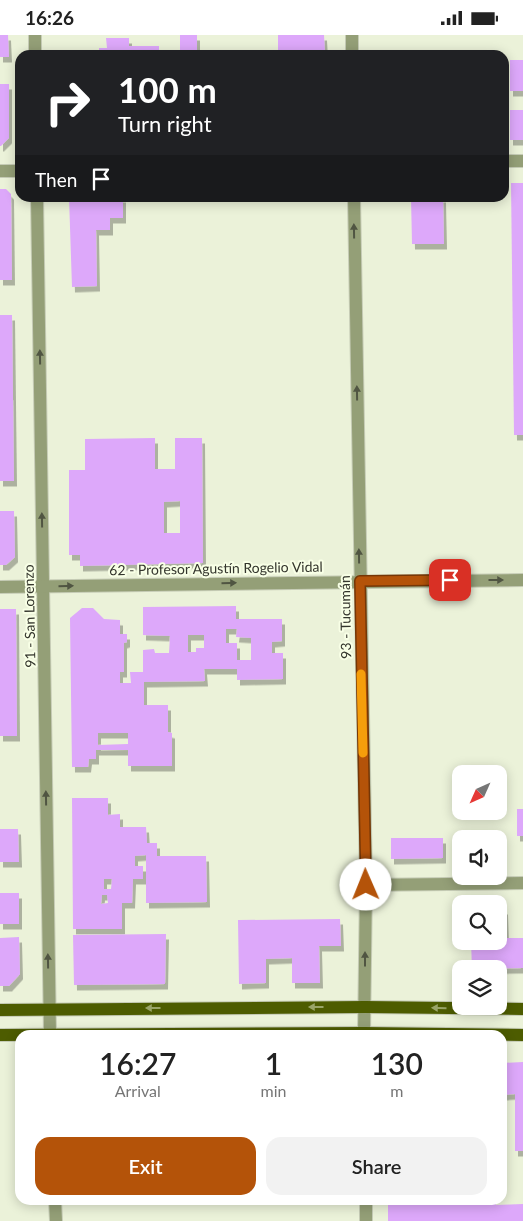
<!DOCTYPE html>
<meta charset="utf-8">
<style>
body{margin:0;font-family:Lato,sans-serif;background:#f2f2f2;color:#222;height:100vh;display:flex;flex-direction:column;font-size:19px;white-space:nowrap}
*{box-sizing:border-box;margin:0}
p{font-size:16px;color:#767676}
.icon{flex:none;width:28px;height:28px;fill:none;stroke:currentColor;stroke-width:2;stroke-linecap:round;stroke-linejoin:round}
.map{position:relative;flex:1;overflow:hidden}
.sheet{position:absolute;left:15px;top:995px;width:492px;height:175px;display:flex;flex-direction:column;background:#fff;border-radius:15px;box-shadow:0 2px 12px #0003}
.sheet>*{flex:none}
.top-card{position:absolute;left:15px;top:15px;width:494px;height:152px;border-radius:15px;box-shadow:0 2px 12px #0003;background:#202124;color:#fff;overflow:hidden}
.needle{width:32px;rotate:225deg}
.tools{position:absolute;left:452px;top:730px;display:grid;gap:10px}
.tools a{display:grid;place-items:center;width:55px;height:55px;border-radius:10px;background:#fff;box-shadow:0 2px 12px #0003;font-size:25px}
.pin{position:absolute;display:grid;place-items:center;width:42px;height:42px;color:#fff;margin:-21px;border-radius:10px;box-shadow:0 2px 8px #0006}
.me{position:absolute;width:55px;margin:-28px;rotate:359deg;stroke-linejoin:round;filter:drop-shadow(0 0 4px #0008)}
.turn{display:flex;align-items:center;gap:18px;height:105px;padding:0 20px;font-size:22px}
.turn .icon{width:65px;height:65px;stroke-width:2.5}
.turn b{display:block;font-size:35px;line-height:42px}
.then{display:flex;align-items:center;height:48px;padding:0 20px;background:#0003;gap:10px;font-size:19px}
.eta{display:flex;justify-content:space-evenly;align-items:center;height:85px;text-align:center}
.eta b{font-size:30px;font-weight:600;line-height:35px}
.action{display:flex;gap:10px;margin-top:auto;padding:10px 20px}
.action a{flex:1;height:58px;border-radius:15px;background:#b45309;color:#fff;font-size:20px;font-weight:600;line-height:58px;text-align:center}
.action a+a{background:#f2f2f2;color:#222}
.status{display:flex;justify-content:space-between;align-items:center;height:35px;padding:0 25px;background:#fff;direction:ltr}
.status svg{height:14px;fill:currentColor}
.map>svg:first-child{display:block}
</style>
<div class="status"><b>16:26</b><svg viewBox="0 0 49 12"><path d="M0 12V9h3v3zM5 12V6h3v6zM10 12V3h3v9zM15 12V0h3v12zM26 1h20v11H26zM47 4h2v5h-2z"/></svg></div>
<div class="map">
<svg width="523" height="1186" viewBox="0 0 523 1186">
<defs>
<filter id="shadow"><feDropShadow dx="3" dy="5.5" stdDeviation="0" flood-color="#0004"/></filter>
</defs>
<rect width="100%" height="100%" fill="#ebf2d9"/>
<g fill="#dda8fa" fill-rule="evenodd" filter="url(#shadow)">
<path d="M0,0H8L9,22H0Z"/>
<rect x="180" y="0" width="17" height="20"/>
<path d="M278,0H324L325,18H319V20H282V18H278Z"/>
<path d="M106,3H129V11H159V20H99V13H107Z"/>
<rect x="510" y="25" width="13" height="31"/>
<path d="M0,49H9V103L1,111H0Z"/>
<rect x="510" y="75" width="13" height="30"/>
<path d="M511,148H523V400H514Z"/>
<path d="M0,154H6L11,159L12,245H0Z"/>
<path d="M69,162H123V183H110V195H96L97,251L72,252Z"/>
<path d="M411,162H443L444,209H412Z"/>
<path d="M0,280H12L14,446H0Z"/>
<path d="M155,403V434H175V403H202L203,528L80,531V520H69V435H85V404ZM180,466V498H164V467Z"/>
<path d="M0,476H14L15,522L6,530H0Z"/>
<path d="M236,571V584H282V606L272,607V618H283V644L237,645V634H204L205,646L144,647V670H168V697L172,698V731H128V715H96V724H89L88,732H72L70,583L82,573H93L104,584L120,585V599H127V607L124,608V637H120V648H131L130,637H143V615L154,614L155,618H169L170,601L143,600V572ZM226,594H237L236,602L251,603V625H237V608H226ZM188,600H204V613H196V617H188ZM98,698H128V709L98,710Z"/>
<path d="M0,574H16L17,701H0Z"/>
<path d="M72,763H108V780L120,779V792H146L147,808H157V821H206L207,867L146,868V820L135,821V831H143V844H133L132,868H122V894H73ZM104,844H112L111,854H104ZM102,860H107L108,868L101,869Z"/>
<rect x="517" y="774" width="6" height="27"/>
<path d="M0,794H18L19,827H0Z"/>
<path d="M391,803H443V823L391,824Z"/>
<rect x="0" y="858" width="19" height="31"/>
<path d="M499,874H505L506,903H523V933L472,934L471,906H499Z"/>
<path d="M340,884L341,911H319L320,948H292V923L266,924V948L239,949L238,885Z"/>
<path d="M166,899L165,949L74,950L73,900Z"/>
<path d="M19,902L20,939L9,951H0V903Z"/>
<path d="M523,1027V1116H515V1059L502,1060V1028Z"/>
<path d="M388,1165H496V1170L523,1169V1186H388Z"/>
</g>
<g fill="none" stroke-linecap="round" stroke-linejoin="round">
<g stroke="#c6ccb6" stroke-width="14">
<g id="minor">
<path d="M35,0V20"/>
<path d="M352,0V20"/>
<path d="M504,126H523"/>
<path d="M0,136H20"/>
<path d="M37,162L50,1000"/>
<path d="M354,162L366,850L364,1000"/>
<path d="M0,552L523,545"/>
<path d="M366,850L523,848"/>
<path d="M55,1165L56,1186"/>
<path d="M366,1165V1186"/>
</g>
</g>
<g stroke="#c6ccb6" stroke-width="14">
<g id="major">
<path d="M0,975L365,972L523,974"/>
<path d="M0,1000L364,998L523,1000"/>
</g>
</g>
<use href="#minor" stroke="#949f77" stroke-width="12"/>
<use href="#major" stroke="#4d5c00" stroke-width="12"/>
</g>
<defs><path id="oneway-solid" d="M-6-.8H1V-3.2L6.5 0L1 3.2V.8H-6Z" transform="scale(1.25)"/></defs>
<g fill="#505542">
<use href="#oneway-solid" transform="translate(354 196) rotate(-91)"/>
<use href="#oneway-solid" transform="translate(40 322) rotate(-91)"/>
<use href="#oneway-solid" transform="translate(357 358) rotate(-91)"/>
<use href="#oneway-solid" transform="translate(42 485) rotate(-91)"/>
<use href="#oneway-solid" transform="translate(359 521) rotate(-91)"/>
<use href="#oneway-solid" transform="translate(496 545)"/>
<use href="#oneway-solid" transform="translate(229 548) rotate(-1)"/>
<use href="#oneway-solid" transform="translate(66 551) rotate(-1)"/>
<use href="#oneway-solid" transform="translate(46 763) rotate(-91)"/>
<use href="#oneway-solid" transform="translate(365 924) rotate(-90)"/>
<use href="#oneway-solid" transform="translate(48 926) rotate(-91)"/>
</g>
<g fill="#9aa568">
<use href="#oneway-solid" transform="translate(316 972) rotate(180)"/>
<use href="#oneway-solid" transform="translate(153 973) rotate(180)"/>
<use href="#oneway-solid" transform="translate(439 973) rotate(-179)"/>
</g>
<g fill="none" stroke-linecap="round" stroke-linejoin="round">
<g stroke="#753606" stroke-width="12">
<path id="route" d="M366,850L360,546L450,545"/>
</g>
<use href="#route" stroke="#b45309" stroke-width="9"/>
<path stroke="#f59e0b" stroke-width="9" d="M361,639L363,718"/>
</g>
<g text-anchor="middle" dominant-baseline="central" stroke-width="4" stroke-linejoin="round" paint-order="stroke">
<g font-size="14" fill="#33352c" stroke="#f8ffe6">
<text transform="translate(216 533) rotate(-1)">62 - Profesor Agustín Rogelio Vidal</text>
<text transform="translate(29 581) rotate(-91)">91 - San Lorenzo</text>
<text transform="translate(345 582) rotate(-91)">93 - Tucumán</text>
</g>
</g>
</svg>
<div class="tools">
<a><svg class="needle" viewBox="-14 -14 28 28"><path d="M0-13l5 13h-10z" fill="#e53935"/><path d="M0 13l5-13h-10z" fill="#767676"/></svg></a>
<a><svg class="icon" aria-label="sound" viewBox="0 0 24 24"><path d="M4 9h4l5-4v14l-5-4H4zM17 9q2 3 0 6"/></svg></a>
<a><svg class="icon" aria-label="search" viewBox="0 0 24 24"><circle cx="10" cy="10" r="6"/><path d="M15 15l6 6"/></svg></a>
<a><svg class="icon" aria-label="layers" viewBox="0 0 24 24"><path d="M12 4l9 5-9 5-9-5zM3 14l9 5 9-5"/></svg></a>
</div>
<div class="pin" style="left:450px;top:545px;background:#d93025"><svg class="icon" aria-label="arrive" viewBox="0 0 24 24"><path d="M6 21V4h12l-3 4 3 4H6"/></svg></div>
<svg class="me" style="left:366px;top:850px" viewBox="-20 -20 40 40"><circle r="19" fill="#fff"/><path d="M0-13L10 11 0 6-10 11z" fill="#b45309"/></svg>
<div class="top-card">
<div class="turn"><svg class="icon" aria-label="right" viewBox="0 0 24 24"><path d="M7 20v-9h11M14 6l5 5-5 5"/></svg><div><b>100 m</b>Turn right</div></div>
<div class="then">Then<svg class="icon" aria-label="arrive" viewBox="0 0 24 24"><path d="M6 21V4h12l-3 4 3 4H6"/></svg></div>
</div>
<section class="sheet">
<div class="eta">
<div><b>16:27</b><p>Arrival</p></div>
<div><b>1</b><p>min</p></div>
<div><b>130</b><p>m</p></div>
</div>
<div class="action"><a>Exit</a><a>Share</a></div>
</section>
</div>
